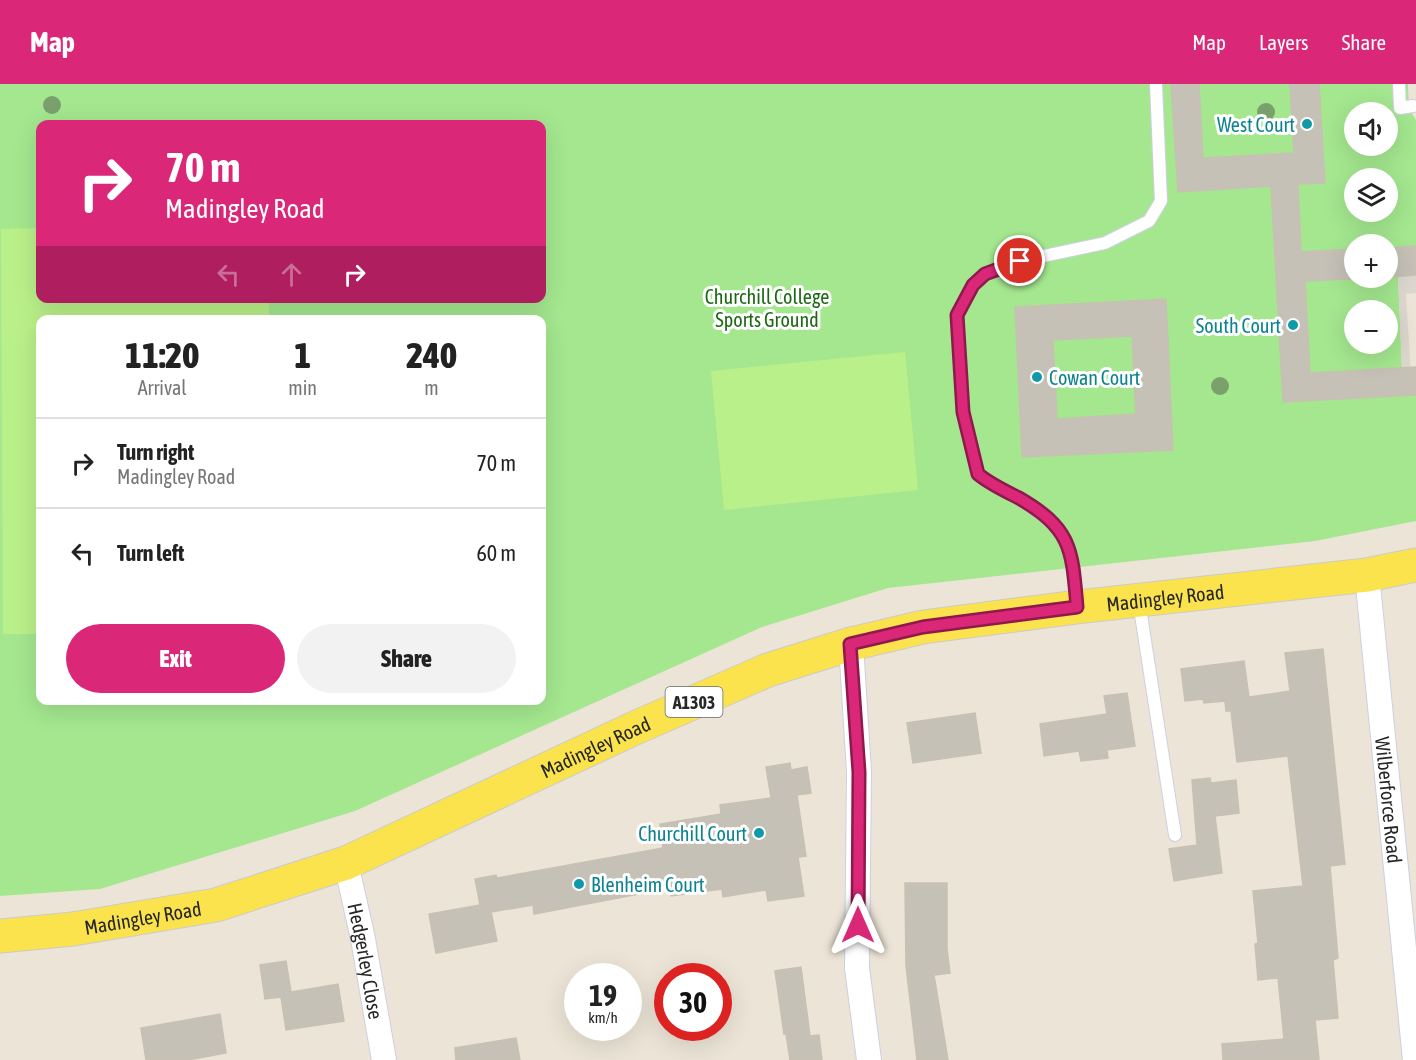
<!DOCTYPE html>
<meta charset="utf-8">
<style>
body{margin:0;font-family:"Asap Condensed",sans-serif;background:#f2f2f2;color:#222;height:100vh;display:flex;flex-direction:column;font-size:22px;white-space:nowrap}
*{box-sizing:border-box;margin:0}
p{font-size:20px;color:#767676}
.icon{flex:none;width:33px;height:33px;fill:none;stroke:currentColor;stroke-width:2;stroke-linecap:round;stroke-linejoin:round}
.map{position:relative;flex:1;overflow:hidden}
.side{position:absolute;left:36px;top:231px;width:510px;height:390px;display:flex;flex-direction:column;background:#fff;border-radius:12px;box-shadow:0 6px 24px #0002}
.side>*{flex:none}
.guide{position:absolute;left:36px;top:36px;width:510px;height:183px;border-radius:12px;box-shadow:0 6px 24px #0002;background:#db2777;color:#fff;overflow:hidden}
.controls{position:absolute;left:1344px;top:18px;display:grid;gap:12px}
.controls a{display:grid;place-items:center;width:54px;height:54px;border-radius:50%;background:#fff;box-shadow:0 6px 24px #0002;font-size:30px}
.speed{position:absolute;left:564px;top:879px;display:flex;gap:12px;font-size:30px;font-weight:700;text-align:center}
.speed>*{display:grid;place-content:center;width:78px;height:78px;border-radius:50%;background:#fff;box-shadow:0 6px 24px #0002;line-height:1}
.speed small{font-size:15px;font-weight:400}
.speed .limit{border:9px solid #d22;background:#fff;color:#111}
.pin{position:absolute;display:grid;place-items:center;width:51px;height:51px;color:#fff;margin:-26px;border:3px solid #fff;border-radius:50%;box-shadow:0 2px 6px #0007}
.me{position:absolute;width:66px;margin:-33px;rotate:0deg;stroke-linejoin:round;filter:drop-shadow(0 0 4px #0008)}
.turn{display:flex;align-items:center;gap:21px;height:126px;padding:0 30px;font-size:27px}
.turn .icon{width:78px;height:78px;stroke-width:2.5}
.turn b{display:block;font-size:42px;line-height:51px}
.lanes{display:flex;align-items:center;height:57px;padding:0 30px;background:#0003;justify-content:center;gap:30px;direction:ltr}
.lanes .off{opacity:.35}
.eta{display:flex;justify-content:space-evenly;align-items:center;height:102px;text-align:center}
.eta b{font-size:36px;font-weight:800;line-height:42px}
.primary-button{display:flex;gap:12px;margin-top:auto;padding:12px 30px}
.primary-button a{flex:1;height:69px;border-radius:36px;background:#db2777;color:#fff;font-size:24px;font-weight:800;line-height:69px;text-align:center}
.primary-button a+a{background:#f2f2f2;color:#222}
ul{padding:0;list-style:none}
li{display:flex;align-items:center;gap:18px;height:90px;padding:0 30px;border-top:2px solid #e0e0e0}
li div{flex:1}
li b{display:block;font-size:22px}
li em{font-style:normal}
header{display:flex;align-items:center;gap:36px;box-sizing:border-box;height:84px;padding:0 30px;background:#db2777;color:#fff}
header strong{font-size:28px}
nav{display:flex;gap:33px;margin-inline-start:auto;font-size:21px}
.map>svg:first-child{display:block}
</style>
<header>
<strong>Map</strong>
<nav><a>Map</a><a>Layers</a><a>Share</a></nav>
</header>
<div class="map">
<svg width="1416" height="976" viewBox="0 0 1416 976">
<rect width="100%" height="100%" fill="#ece5d7"/>
<g fill="#a4e78f" fill-rule="evenodd">
<path d="M0,0H1171L1178,108L1271,102L1283,318L1416,311V437L1315,457L888,504L762,543L355,727L100,805L0,812ZM40,40H542V214H40ZM40,236H542V616H40Z"/>
<path d="M1199,0H1290L1294,69L1203,74Z"/>
<path d="M1319,0H1408L1409,25L1416,36V162L1388,164V160H1354V165L1301,168L1298,100L1324,99ZM1354,28H1388V62H1354ZM1354,94H1388V128H1354Z"/>
<path d="M1398,192L1402,284L1310,289L1305,197ZM1354,226H1388V260H1354Z"/>
</g>
<g fill="#baf089">
<path d="M40,144V214L269,215V235L40,236V550H3L1,145Z"/>
<path d="M905,268L918,406L724,426L711,287Z"/>
</g>
<path fill="#dbd7ce" d="M1416,184V209L1406,210L1411,291L1310,297V289L1402,284L1398,193H1388V185Z"/>
<g fill="#c6c1b7" stroke="#c7c1b1" stroke-width="1.5" fill-rule="evenodd">
<path d="M1171,0H1199L1203,74L1294,69L1290,0H1319L1325,99L1298,100L1301,168L1354,165V194H1374L1305,197L1310,289L1416,283V311L1283,318L1271,102L1178,108Z"/>
<path d="M1416,162V191L1388,193V164Z"/>
<path d="M1166,215L1173,366L1022,373L1015,223ZM1132,252L1136,330L1057,335L1053,256Z"/>
<path d="M1323,565L1345,780L1330,782L1338,874L1333,876L1338,934L1315,936L1319,976H1223L1222,960L1284,955L1278,894L1258,896L1255,860L1258,859L1253,807L1303,802L1288,672L1237,678L1231,627H1226L1225,617L1204,619L1203,615L1185,617L1181,585L1244,577L1249,613L1290,607L1285,569Z"/>
<path d="M1127,609L1135,662L1107,666L1108,674L1081,677L1079,667L1044,672L1040,640L1107,630L1104,612Z"/>
<path d="M975,629L981,669L913,679L907,639Z"/>
<path d="M790,679L791,686L807,683L811,709L797,711L806,772L798,773L804,812L768,817L766,806L723,813L722,805L671,812L670,804L534,830L533,821L491,828L497,857L436,869L429,830L480,821L475,795L496,791L497,794L663,764L660,740L721,730L720,721L771,714L766,683Z"/>
<path d="M1210,694L1211,699L1236,696L1239,729L1215,732L1222,789L1174,797L1169,765L1197,761L1192,696Z"/>
<path d="M905,799H947V865L950,889L934,891L948,976H917L906,882Z"/>
<path d="M286,877L291,908L338,900L344,937L286,946L281,913L265,915L260,881Z"/>
<path d="M801,883L810,952L819,951L822,976H790L786,950H784L775,887Z"/>
<path d="M220,930L226,969L188,976H146L141,944Z"/>
<path d="M516,954L520,976H456L455,964Z"/>
</g>
<g fill="none" stroke-linecap="round" stroke-linejoin="round">
<g stroke="#cdcfe2" stroke-width="14">
<g id="lane">
<path d="M1399,0L1400,24L1413,22"/>
<path d="M1139,518L1175,751"/>
<path d="M1077,522C1072,460 1069,444 1014,412C1002,405 989,399 978,390L963,328L957,231L973,201L985,190L1020,177L1105,159L1149,137L1161,117L1156,0"/>
</g>
</g>
<g stroke="#cdcfe2" stroke-width="26">
<g id="street">
<path id="s1" d="M1367,491L1415,976"/>
<path d="M851,560L859,688L857,884L869,976"/>
<path id="s2" d="M346,779L363,855L384,976"/>
</g>
</g>
<g stroke="#cbcbcb" stroke-width="35">
<g id="primary">
<path id="s3" d="M0,852L73,845L216,821L346,779L637,643L768,586L851,560L923,543L1077,523L1367,491L1416,481"/>
</g>
</g>
<use href="#lane" stroke="#fff" stroke-width="12"/>
<use href="#street" stroke="#fff" stroke-width="24"/>
<use href="#primary" stroke="#fbe34d" stroke-width="33"/>
</g>
<g fill="#7aa06c">
<circle cx="52" cy="21" r="9"/>
<circle cx="1266" cy="28" r="9"/>
<circle cx="1220" cy="302" r="9"/>
</g>
<g fill="none" stroke-linecap="round" stroke-linejoin="round">
<g stroke="#8e194d" stroke-width="15">
<path id="route" d="M858,841L859,688L850,560L923,543L1077,523C1072,465 1072,445 1019,414C1005,407 990,400 978,390L963,328L957,231L973,201L985,190L1020,177"/>
</g>
<use href="#route" stroke="#db2777" stroke-width="10"/>
</g>
<g fill="#0f9aa8" stroke="#fff" stroke-width="2">
<circle cx="1307" cy="40" r="6"/>
<circle cx="1293" cy="241" r="6"/>
<circle cx="1037" cy="293" r="6"/>
<circle cx="759" cy="749" r="6"/>
<circle cx="579" cy="800" r="6"/>
</g>
<g text-anchor="middle" dominant-baseline="central" stroke-width="6" stroke-linejoin="round" paint-order="stroke">
<rect fill="#fff" stroke="#686868" stroke-width="1.5" x="665.5" y="603" width="57" height="30" rx="4.5"/>
<g font-size="18" font-weight="bold" fill="#272727">
<text x="694" y="618">A1303</text>
</g>
<g font-size="20" fill="#0d838f" stroke="#fff" text-anchor="end">
<text x="1295" y="40">West Court</text>
<text x="1281" y="241">South Court</text>
<text x="1049" y="293" text-anchor="start">Cowan Court</text>
<text x="747" y="749">Churchill Court</text>
<text x="591" y="800" text-anchor="start">Blenheim Court</text>
</g>
<g font-size="20" fill="#1d6814" stroke="#fff">
<text x="767" y="212">Churchill College<tspan x="767" dy="23">Sports Ground</tspan></text>
</g>
<g font-size="20" fill="#272727" stroke="#fff">
<text stroke="none"><textPath href="#s3" startOffset="1224">Madingley Road</textPath></text>
<text stroke="none"><textPath href="#s3" startOffset="630">Madingley Road</textPath></text>
<text stroke="none"><textPath href="#s1" startOffset="226">Wilberforce Road</textPath></text>
<text stroke="none"><textPath href="#s3" startOffset="144">Madingley Road</textPath></text>
<text stroke="none"><textPath href="#s2" startOffset="100">Hedgerley Close</textPath></text>
</g>
</g>
</svg>
<div class="controls">
<a><svg class="icon" aria-label="sound" viewBox="0 0 24 24"><path d="M4 9h4l5-4v14l-5-4H4zM17 9q2 3 0 6"/></svg></a>
<a><svg class="icon" aria-label="layers" viewBox="0 0 24 24"><path d="M12 4l9 5-9 5-9-5zM3 14l9 5 9-5"/></svg></a>
<a>+</a>
<a>−</a>
</div>
<div class="speed"><div>19<small>km/h</small></div><div class="limit">30</div></div>
<div class="pin" style="left:1020px;top:177px;background:#d93025"><svg class="icon" aria-label="arrive" viewBox="0 0 24 24"><path d="M6 21V4h12l-3 4 3 4H6"/></svg></div>
<svg class="me" style="left:858px;top:841px" viewBox="-20 -20 40 40"><path d="M0-17L14 15 0 8-14 15z" fill="#db2777" stroke="#fff" stroke-width="4"/></svg>
<div class="guide">
<div class="turn"><svg class="icon" aria-label="right" viewBox="0 0 24 24"><path d="M7 20v-9h11M14 6l5 5-5 5"/></svg><div><b>70 m</b>Madingley Road</div></div>
<div class="lanes"><svg class="icon off" aria-label="left" viewBox="0 0 24 24"><path d="M17 20v-9H6M10 6l-5 5 5 5"/></svg><svg class="icon off" aria-label="ahead" viewBox="0 0 24 24"><path d="M12 20V5M6 11l6-6 6 6"/></svg><svg class="icon" aria-label="right" viewBox="0 0 24 24"><path d="M7 20v-9h11M14 6l5 5-5 5"/></svg></div>
</div>
<section class="side">
<div class="eta">
<div><b>11:20</b><p>Arrival</p></div>
<div><b>1</b><p>min</p></div>
<div><b>240</b><p>m</p></div>
</div>
<ul>
<li><svg class="icon" aria-label="right" viewBox="0 0 24 24"><path d="M7 20v-9h11M14 6l5 5-5 5"/></svg><div><b>Turn right</b><p>Madingley Road</p></div><em>70 m</em></li>
<li><svg class="icon" aria-label="left" viewBox="0 0 24 24"><path d="M17 20v-9H6M10 6l-5 5 5 5"/></svg><div><b>Turn left</b></div><em>60 m</em></li>
</ul>
<div class="primary-button"><a>Exit</a><a>Share</a></div>
</section>
</div>
